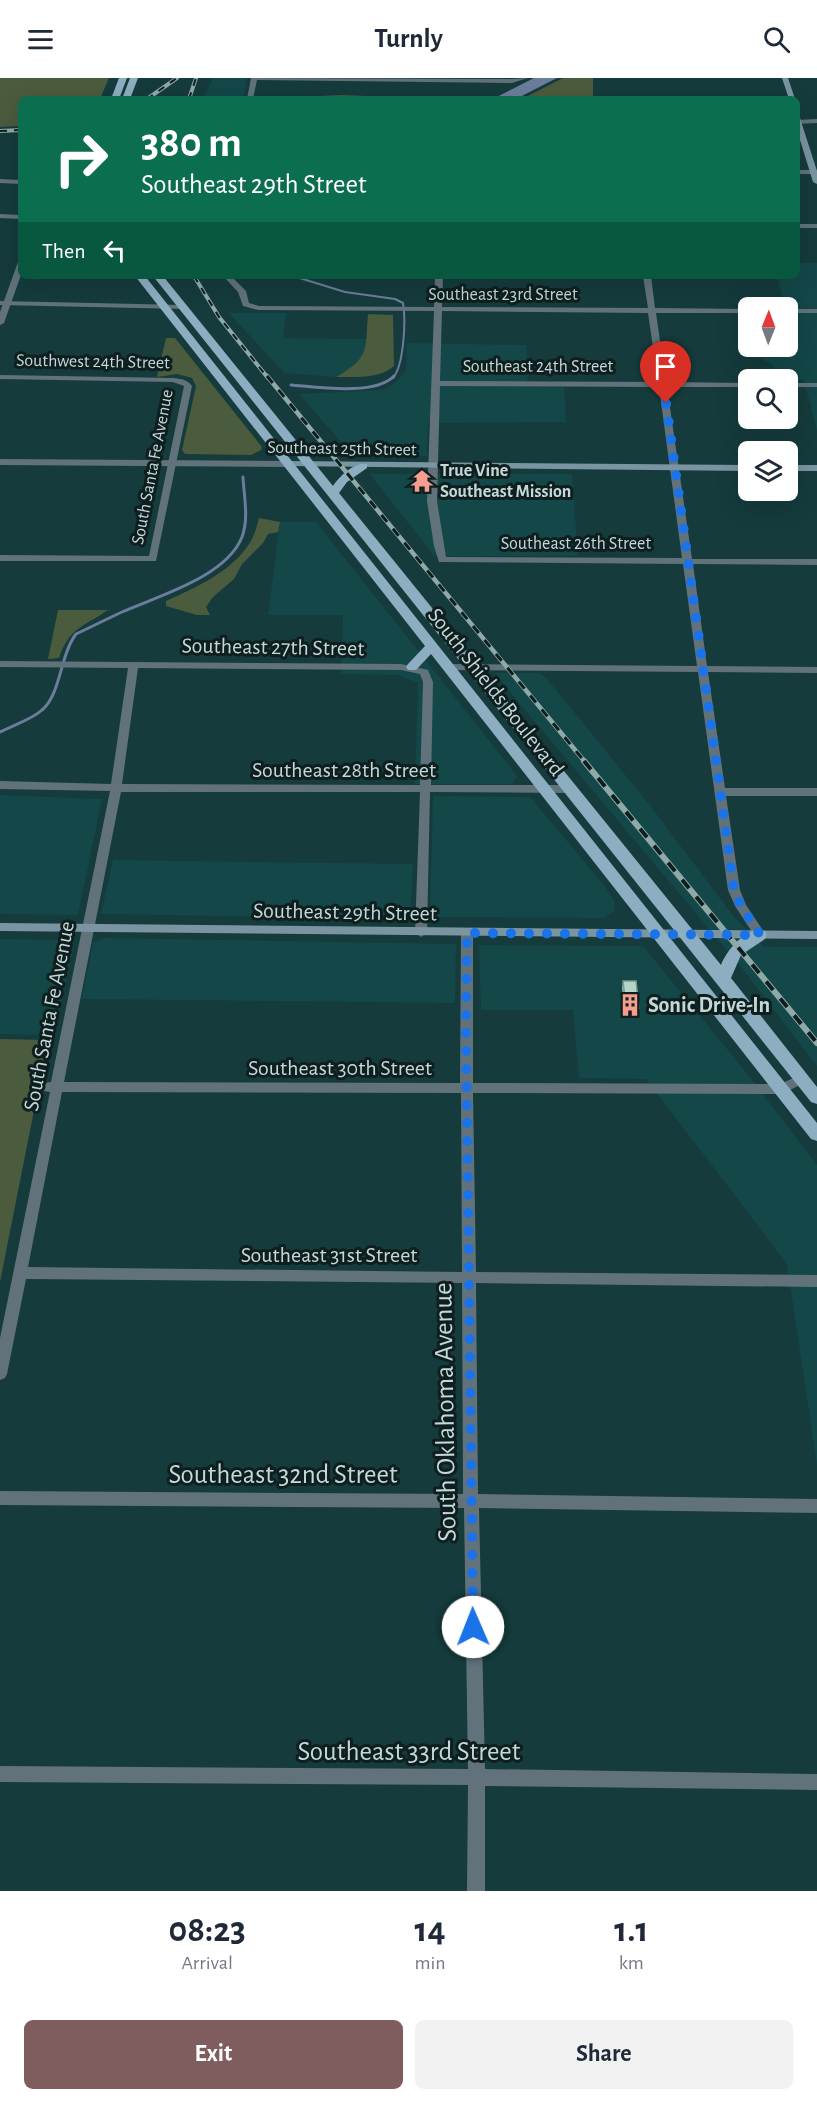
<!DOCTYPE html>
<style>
body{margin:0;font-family:"Alegreya Sans",sans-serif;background:#f2f2f3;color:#1f2937;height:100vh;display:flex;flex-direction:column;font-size:22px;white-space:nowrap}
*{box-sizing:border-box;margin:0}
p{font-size:20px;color:#747a83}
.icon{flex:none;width:33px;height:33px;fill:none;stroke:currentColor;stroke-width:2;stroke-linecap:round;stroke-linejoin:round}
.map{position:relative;height:1813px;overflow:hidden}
.panel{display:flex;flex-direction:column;background:#fff;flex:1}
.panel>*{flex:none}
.hud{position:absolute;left:18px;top:18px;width:782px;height:183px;border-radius:9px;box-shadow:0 6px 24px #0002;background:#0b6e4f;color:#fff;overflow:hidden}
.needle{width:39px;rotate:1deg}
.controls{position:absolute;left:738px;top:219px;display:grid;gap:12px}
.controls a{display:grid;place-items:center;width:60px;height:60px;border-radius:9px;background:#fff;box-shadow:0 6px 24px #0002;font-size:30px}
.pin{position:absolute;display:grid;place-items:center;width:51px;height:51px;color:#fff;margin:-62px -26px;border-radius:50% 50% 50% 0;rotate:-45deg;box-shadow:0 0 6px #0007}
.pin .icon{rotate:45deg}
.me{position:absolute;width:66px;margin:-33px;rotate:359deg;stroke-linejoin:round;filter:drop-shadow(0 0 4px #0008)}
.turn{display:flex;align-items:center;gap:21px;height:126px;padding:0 24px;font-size:27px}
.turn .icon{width:78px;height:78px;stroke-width:2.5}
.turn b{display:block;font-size:42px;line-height:51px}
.then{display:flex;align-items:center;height:57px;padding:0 24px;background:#0003;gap:12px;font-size:22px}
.eta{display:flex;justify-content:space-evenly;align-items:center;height:102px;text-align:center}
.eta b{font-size:36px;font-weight:600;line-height:42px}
.primary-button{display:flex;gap:12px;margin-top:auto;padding:12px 24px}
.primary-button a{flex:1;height:69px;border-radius:9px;background:#7f5d5f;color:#fff;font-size:24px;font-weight:600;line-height:69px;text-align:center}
.primary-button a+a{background:#f2f2f3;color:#1f2937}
header{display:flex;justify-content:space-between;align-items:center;height:78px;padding:0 24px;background:#fff;font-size:27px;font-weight:600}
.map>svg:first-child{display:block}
</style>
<header><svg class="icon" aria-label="menu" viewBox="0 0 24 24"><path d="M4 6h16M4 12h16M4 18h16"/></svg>Turnly<svg class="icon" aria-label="search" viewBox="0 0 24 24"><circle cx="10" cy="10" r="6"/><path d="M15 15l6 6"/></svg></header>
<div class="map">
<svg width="817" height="1813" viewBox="0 0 817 1813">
<rect width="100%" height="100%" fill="#153b3c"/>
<g fill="#144748">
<path d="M213,0H247L243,21H203Z"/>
<path d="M797,185H817V353L804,302L776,301L772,286L759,280L757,270H795L788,230L785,229L777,199L713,198H796Z"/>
<path d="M229,235H286L283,260L366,261V274L350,290L336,299L284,295Z"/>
<path d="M407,265L526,267L528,308L564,309L566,344L428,345L427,378L354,379L299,316L383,312L395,305L406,293Z"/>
<path d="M370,396H572L578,478H434Z"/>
<path d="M280,444H316L508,686L517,699L512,706H415L418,605L398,597L341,596L343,537H268Z"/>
<path d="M494,595H540L548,602L649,726L735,840L764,869H817V988L741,889Z"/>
<path d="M0,717L102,721L78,837L0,836Z"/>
<path d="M433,718L530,719L604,807L614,822L615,832L605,840L430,839Z"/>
<path d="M113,782L413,786L410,841L101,836Z"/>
<path d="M106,860L456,866L455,925L82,921L93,865Z"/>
<path d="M0,861L75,862L54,957L0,956Z"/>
<path d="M479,867L643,868L749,998L817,1087V1387L787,1186L646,1001L579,1000L573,932H481Z"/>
</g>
<g fill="#4b5b3d">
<path d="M0,0H109L100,21H21V48L0,49Z"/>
<path d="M563,0H593V21H522Z"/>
<path d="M342,17L442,21H256Z"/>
<path d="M368,236L393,237L394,288C380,301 354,299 336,299C370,279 365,273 368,236Z"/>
<path d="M166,260H175L262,369L261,372L251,377L185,376L182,372L196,308L192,300L177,296L157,299Z"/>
<path d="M259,440L280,444L278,454L268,456L263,465L242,486L234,501L213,519L206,529L210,537H197L166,528V523C197,509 233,493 251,463C255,456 257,447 259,440Z"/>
<path d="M58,532H108C83,549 69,550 59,580L48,581Z"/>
<path d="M0,961L48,962L0,1204Z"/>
</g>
<path fill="#6c7c9c" d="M534,0H557L516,21H493Z"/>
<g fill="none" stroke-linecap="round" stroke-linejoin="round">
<path stroke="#6c7c9c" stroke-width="2" d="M293,198L345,214L395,221L403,225C406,242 404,287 393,300"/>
<g stroke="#6c7c9c" stroke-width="3">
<path d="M291,307C317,309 375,318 394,298"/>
<path d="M0,654C13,647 31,642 42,632C61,616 60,577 76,556C91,549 107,541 122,534C158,518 226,499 242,459C249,440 244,419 243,399"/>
</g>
<g fill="#61727a" fill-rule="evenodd">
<path d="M251,0L512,1L528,0L512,5L257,2L253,21H247Z"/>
<path d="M817,41V45L796,46V42Z"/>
<rect x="796" y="92" width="21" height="4"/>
<path d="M0,101L21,102V106L0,105Z"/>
<path d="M0,136L21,137V141L0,140Z"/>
<rect x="796" y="146" width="21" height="4"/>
<path d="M18,184H21V197L4,245L0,247V234Z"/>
<path d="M223,198H231L246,213L249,225L259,228L434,229L435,198H443L442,229L648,230L643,198H651L655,230L748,231V235H656L666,304L748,305V309H667L692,481H817V487L693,486L707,588L817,589V595L708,594L725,710H817V718H726L740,812L746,827L766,857L764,860H756L735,828L728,812L698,594L449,592L444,589L449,586L697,588L683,486L439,484L434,468L427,423L434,233L258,232L243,228L238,214ZM442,233L648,235L658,304L440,303ZM440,308L659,309L682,480L446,479L437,423Z"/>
<rect x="788" y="231" width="29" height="4"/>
<path d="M0,297L173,300C181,301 187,301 192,308L156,483H0V477L149,478L184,308L173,304L0,301Z"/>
<rect x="788" y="305" width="29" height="4"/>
<path d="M0,583L401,586L424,591L428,592L433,604L431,707H571L576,711L571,715L430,714L427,855L421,859L415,855L420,714H121L64,1004L460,1005L461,855L467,851L473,855V1005L780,1006L798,998H806L808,1001L806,1004L782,1016L473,1015L476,1194L817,1197V1209L476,1205L478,1416L817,1421V1435L479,1430L485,1691L817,1696V1712L485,1708V1813H467L468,1707L0,1704V1688L468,1691L464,1430L0,1427V1413L463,1416L462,1205L26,1201L7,1296L5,1300L0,1302V1260L50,1014L37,1012L35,1009L37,1006L51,1004L110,713L0,711V703L111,706L128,590L0,589ZM138,590L401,592L420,596L423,604L420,707L122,706ZM62,1014L461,1015L462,1194L28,1189Z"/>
</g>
<g fill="#61727a" fill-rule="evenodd">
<path d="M0,223L183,227L187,229L183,231L0,227Z"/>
<path d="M0,381L288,383L292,386L288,389L0,387Z"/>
</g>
<g fill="#7a94a1" fill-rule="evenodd">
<path d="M782,0H788L795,21H789Z"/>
<path d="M796,35L799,37L817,93V106L813,104L796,49Z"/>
<path d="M288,383L748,387V393L285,388L284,386Z"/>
<rect x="788" y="387" width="29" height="6"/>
<path d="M0,845L817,853V861L0,853Z"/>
</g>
<g fill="#8caec0" fill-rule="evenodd">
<path d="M119,0H127L119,21H111Z"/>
<path d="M130,0H138L130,21H122Z"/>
<path d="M135,198H145L817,1045V1063L811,1061L431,576L416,592H408L406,589L408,586L425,568Z"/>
<path d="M153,198H163L333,408C340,398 354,384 367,386V390L347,404L339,415L721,887C727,872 746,848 765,853L767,857L765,861L741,877L731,900L817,1009V1026L811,1024Z"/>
</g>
<g stroke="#8fa9a9" stroke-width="4">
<g id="rail-far2">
<path d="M147,21L177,0"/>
<path d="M189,21L196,0"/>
<path d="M0,53L21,52"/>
<path d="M194,198L219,239L268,300"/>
</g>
</g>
<g stroke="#8fa9a9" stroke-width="4.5">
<path id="rail-far1" d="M267,298L585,684"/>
</g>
<g stroke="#8fa9a9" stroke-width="6">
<path id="rail" d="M584,683L817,965"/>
</g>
<use href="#rail-far2" stroke="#0f1f1f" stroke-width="2" stroke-dasharray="7" stroke-linecap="butt"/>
<use href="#rail-far1" stroke="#0f1f1f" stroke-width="3" stroke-dasharray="9" stroke-linecap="butt"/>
<use href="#rail" stroke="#0f1f1f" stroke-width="4" stroke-dasharray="11" stroke-linecap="butt"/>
</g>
<path fill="#9cb8aa" d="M623,903L639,930L638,937H625L622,910Z"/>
<path fill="#b5d6c6" stroke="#7f968b" stroke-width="1.5" d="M623,903H636L639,930H626Z"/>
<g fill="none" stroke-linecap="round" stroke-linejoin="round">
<path stroke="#1a73e8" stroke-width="10" stroke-dasharray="0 18" d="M473,1549L466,950L467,855L760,857L741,828L734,812L666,325"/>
</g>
<defs>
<g id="temple-bare" transform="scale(1.8)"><path d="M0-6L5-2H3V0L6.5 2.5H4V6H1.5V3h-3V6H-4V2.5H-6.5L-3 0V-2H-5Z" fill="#f59d8f" stroke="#0f1f1f" stroke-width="2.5" paint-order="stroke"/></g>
<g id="building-bare" transform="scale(1.8)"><path d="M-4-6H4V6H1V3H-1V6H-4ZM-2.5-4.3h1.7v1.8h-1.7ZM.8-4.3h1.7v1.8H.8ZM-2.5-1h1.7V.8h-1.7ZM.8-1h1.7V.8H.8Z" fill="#f59d8f" stroke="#0f1f1f" stroke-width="2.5" paint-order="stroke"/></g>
</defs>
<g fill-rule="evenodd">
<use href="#temple-bare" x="422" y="403"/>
<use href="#building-bare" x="630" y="927"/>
</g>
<g text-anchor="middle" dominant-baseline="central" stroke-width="6" stroke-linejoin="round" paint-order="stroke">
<g font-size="18" fill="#c4d8d8" stroke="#0f1f1f">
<text x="503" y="217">Southeast 23rd Street</text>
<text transform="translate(93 284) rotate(1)">Southwest 24th Street</text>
<text x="538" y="289">Southeast 24th Street</text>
<text transform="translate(342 371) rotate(1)">Southeast 25th Street</text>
<text transform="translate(153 389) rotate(-79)">South Santa Fe Avenue</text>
<text x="576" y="466">Southeast 26th Street</text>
</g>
<g font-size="18" font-weight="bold" fill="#c4d8d8" stroke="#0f1f1f" text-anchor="start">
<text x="440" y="393">True Vine<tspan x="440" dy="21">Southeast Mission</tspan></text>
</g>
<g font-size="22" fill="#c4d8d8" stroke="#0f1f1f">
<text transform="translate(273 569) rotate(1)">Southeast 27th Street</text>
<text transform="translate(496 614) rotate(52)">South Shields Boulevard</text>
<text x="344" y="692">Southeast 28th Street</text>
<text transform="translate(345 834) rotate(1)">Southeast 29th Street</text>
<text transform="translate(49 938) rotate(-79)">South Santa Fe Avenue</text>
<text x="340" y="990">Southeast 30th Street</text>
<text x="329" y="1177">Southeast 31st Street</text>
</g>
<g font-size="22" font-weight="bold" fill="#c4d8d8" stroke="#0f1f1f" text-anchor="start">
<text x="648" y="927">Sonic Drive-In</text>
</g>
<g font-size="27" fill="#c4d8d8" stroke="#0f1f1f">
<text transform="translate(445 1334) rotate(-91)">South Oklahoma Avenue</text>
<text x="283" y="1396">Southeast 32nd Street</text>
<text x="409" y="1673">Southeast 33rd Street</text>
</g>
</g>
</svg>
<div class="controls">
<a><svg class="needle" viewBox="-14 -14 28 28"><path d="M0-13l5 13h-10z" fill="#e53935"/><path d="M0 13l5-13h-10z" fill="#747a83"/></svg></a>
<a><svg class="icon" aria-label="search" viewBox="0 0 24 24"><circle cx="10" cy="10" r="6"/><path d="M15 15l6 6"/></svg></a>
<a><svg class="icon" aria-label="layers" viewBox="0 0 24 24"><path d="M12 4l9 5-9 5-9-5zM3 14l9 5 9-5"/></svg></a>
</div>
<div class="pin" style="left:666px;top:325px;background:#d93025"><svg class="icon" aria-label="arrive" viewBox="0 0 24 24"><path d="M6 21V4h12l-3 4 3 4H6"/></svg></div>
<svg class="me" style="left:473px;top:1549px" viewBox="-20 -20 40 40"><circle r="19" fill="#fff"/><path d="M0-13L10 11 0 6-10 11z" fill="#1a73e8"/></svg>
<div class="hud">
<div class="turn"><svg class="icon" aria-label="right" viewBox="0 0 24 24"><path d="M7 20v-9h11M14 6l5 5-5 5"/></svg><div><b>380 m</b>Southeast 29th Street</div></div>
<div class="then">Then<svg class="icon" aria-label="left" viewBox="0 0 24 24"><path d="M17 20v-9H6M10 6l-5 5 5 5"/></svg></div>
</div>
</div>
<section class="panel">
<div class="eta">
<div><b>08:23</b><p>Arrival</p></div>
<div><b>14</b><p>min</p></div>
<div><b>1.1</b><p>km</p></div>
</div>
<div class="primary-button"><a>Exit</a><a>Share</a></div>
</section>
